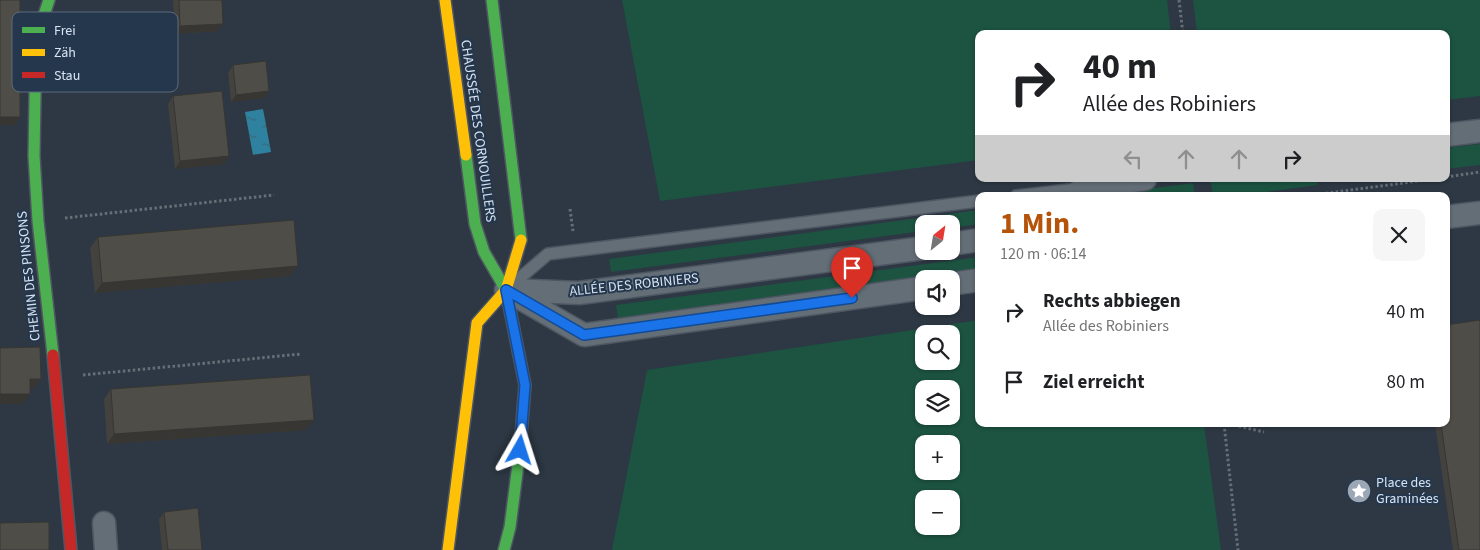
<!DOCTYPE html>
<html lang="de">
<meta charset="utf-8">
<style>
body{margin:0;font-family:"Source Sans 3",sans-serif;background:#f6f6f6;color:#202124;height:100vh;display:flex;flex-direction:column;font-size:19px;white-space:nowrap}
*{box-sizing:border-box;margin:0}
p{font-size:16px;color:#757577}
.icon{flex:none;width:28px;height:28px;fill:none;stroke:currentColor;stroke-width:2;stroke-linecap:round;stroke-linejoin:round}
.map{position:relative;flex:1;overflow:hidden}
.side{position:absolute;left:975px;top:192px;width:475px;height:235px;display:flex;flex-direction:column;background:#fff;border-radius:10px;box-shadow:0 1px 4px #0004}
.side>*{flex:none}
.banner{position:absolute;left:975px;top:30px;width:475px;height:152px;border-radius:10px;box-shadow:0 1px 4px #0004;background:#fff;color:#202124;overflow:hidden}
.needle{width:32px;rotate:30deg}
.tools{position:absolute;left:915px;top:215px;display:grid;gap:10px}
.tools a{display:grid;place-items:center;width:45px;height:45px;border-radius:10px;background:#fff;box-shadow:0 1px 4px #0004;font-size:25px}
.pin{position:absolute;display:grid;place-items:center;width:42px;height:42px;color:#fff;margin:-51px -21px;border-radius:50% 50% 50% 0;rotate:-45deg;box-shadow:0 0 5px #0007}
.pin .icon{rotate:45deg}
.me{position:absolute;width:55px;margin:-28px;rotate:6deg;stroke-linejoin:round;filter:drop-shadow(0 0 4px #0008)}
.turn{display:flex;align-items:center;gap:18px;height:105px;padding:0 25px;font-size:22px}
.turn .icon{width:65px;height:65px;stroke-width:2.5}
.turn b{display:block;font-size:35px;line-height:42px}
.lanes{display:flex;align-items:center;height:48px;padding:0 25px;background:#0003;justify-content:center;gap:25px;direction:ltr}
.lanes .off{opacity:.35}
.round{display:grid;place-items:center;flex:none;width:52px;height:52px;border-radius:10px;background:#f6f6f6}
.overview{display:flex;align-items:center;justify-content:space-between;height:85px;padding:0 25px}
h1{font-size:30px;font-weight:700;line-height:38px;color:#b45309}
ul{padding:0;list-style:none}
li{display:flex;align-items:center;gap:15px;height:70px;padding:0 25px}
li div{flex:1}
li b{display:block;font-size:19px}
li em{font-style:normal}
.map>svg:first-child{display:block}
</style>
<div class="map">
<svg width="1480" height="550" viewBox="0 0 1480 550">
<defs>
<pattern id="water-ripples" width="26" height="14" patternUnits="userSpaceOnUse" patternTransform="scale(1.25)"><rect width="26" height="14" fill="#2f829f"/><path d="M2 4q2-2 4 0t4 0M15 11q2-2 4 0t4 0" fill="none" stroke="#36697d"/></pattern>
</defs>
<rect width="100%" height="100%" fill="#2d3844"/>
<g fill="#1c5341" fill-rule="evenodd">
<path d="M622,0H1167L1171,34H979V160L660,201Z"/>
<path d="M1193,0H1480V96L1446,100V34H1197Z"/>
<path d="M1480,144V165L1446,169V148Z"/>
<path d="M1210,179H1317L1318,185L1237,196H1213Z"/>
<path d="M1193,183L1195,196H1092Z"/>
<path d="M979,210V224L951,228V224H924V231L611,272L609,259Z"/>
<path d="M979,257V270L618,318L616,305Z"/>
<path d="M979,320V424H1204L1221,550H612L647,370ZM924,334H951V361H924ZM924,389H951V416H924ZM924,444H951V471H924ZM924,499H951V526H924Z"/>
</g>
<path fill="url(#water-ripples)" d="M263,109L271,152L253,155L245,112Z"/>
<g fill="none" stroke-linecap="round" stroke-linejoin="round">
<g stroke="#4e5662" stroke-width="14">
<g id="lane">
<path d="M1016,196L1077,189"/>
<path d="M514,283L548,254L979,201"/>
</g>
</g>
<g stroke="#4e5662" stroke-width="25">
<g id="street">
<path d="M1446,135L1480,131"/>
<path d="M1073,196L1084,188L1145,179"/>
<path d="M1446,217L1480,213"/>
<path d="M951,244L979,240"/>
<path d="M951,284L979,280"/>
<path d="M506,290L584,335L924,288"/>
<path d="M510,290L579,293L924,248"/>
<path d="M104,523L106,550"/>
</g>
</g>
<g stroke="#4e5662" stroke-width="14">
<g id="fast">
<path d="M49,0L36,39L34,156L38,221L53,355"/>
<path d="M492,0L521,240"/>
<path d="M466,155L475,224L484,252L506,290L525,385L520,449L510,527L504,550"/>
</g>
</g>
<g stroke="#4e5662" stroke-width="14">
<g id="slow">
<path d="M445,0L466,155"/>
<path d="M448,550L477,323L506,290L521,240"/>
</g>
</g>
<g stroke="#4e5662" stroke-width="14">
<path id="jam" d="M53,355L71,550"/>
</g>
<g stroke="#676e77" stroke-width="3" stroke-dasharray="2.5 2.5" stroke-linecap="butt">
<path d="M1179,0L1183,34"/>
<path d="M1446,177L1480,172"/>
<path d="M1306,196L1433,179"/>
<path d="M570,209L573,231"/>
<path d="M65,218L274,195"/>
<path d="M83,375L301,354"/>
<path d="M1224,424L1238,550"/>
<path d="M1229,424L1264,432"/>
</g>
<use href="#lane" stroke="#646e77" stroke-width="11"/>
<use href="#street" stroke="#646e77" stroke-width="22"/>
<use href="#fast" stroke="#4caf50" stroke-width="11"/>
<use href="#slow" stroke="#ffc107" stroke-width="11"/>
<use href="#jam" stroke="#c62828" stroke-width="11"/>
</g>
<g fill="#44423e">
<path d="M173,0H222L218,31L175,34Z"/>
<path d="M233,65L269,91L264,98L231,102L228,73Z"/>
<path d="M173,96L229,156L224,164L175,169L168,104Z"/>
<path d="M98,237L290,276L95,293L90,248Z"/>
<path d="M111,389L306,430L107,444L104,399Z"/>
<path d="M1435,424H1446L1480,550H1453Z"/>
<path d="M164,512L202,550H162L159,519Z"/>
</g>
<g fill="#373632">
<path d="M223,24L218,31L175,34L180,26Z"/>
<path d="M269,91L264,98L231,102L236,95Z"/>
<path d="M0,117H20L15,125H0Z"/>
<path d="M229,156L224,164L175,169L180,161Z"/>
<path d="M298,266L290,276L95,293L102,283Z"/>
<path d="M30,379H41L34,389H23Z"/>
<path d="M0,394H30L23,404H0Z"/>
<path d="M314,420L306,430L107,444L114,434Z"/>
</g>
<g fill="#4f4d48" stroke="#373632">
<rect x="0" y="0" width="20" height="117"/>
<path d="M179,0H222L223,24L180,26Z"/>
<path d="M266,61L269,91L236,95L233,65Z"/>
<path d="M222,91L229,156L180,161L173,96Z"/>
<path d="M294,220L298,266L102,283L98,237Z"/>
<path d="M1480,320V550H1459L1441,424H1446V325Z"/>
<path d="M40,347L41,379H30V394H0V348Z"/>
<path d="M310,375L314,420L114,434L111,389Z"/>
<path d="M198,508L202,550H168L164,512Z"/>
<path d="M49,522V550H0V523Z"/>
</g>
<g fill="none" stroke-linecap="round" stroke-linejoin="round">
<g stroke="#114b97" stroke-width="12">
<path id="route" d="M520,450L525,385L506,290L584,335L852,298"/>
</g>
<use href="#route" stroke="#1a73e8" stroke-width="9"/>
</g>
<defs>
<g id="sight-disc" transform="scale(1.25)"><circle r="9.5" fill="#9ca7b5" stroke="#24374d"/><path d="M0-6L1.8-2.2L6-1.7L2.9 1.2L3.7 5.4L0 3.3L-3.7 5.4L-2.9 1.2L-6-1.7L-1.8-2.2Z" fill="#fff"/></g>
</defs>
<g fill-rule="evenodd">
<use href="#sight-disc" x="1359" y="491"/>
</g>
<g text-anchor="middle" dominant-baseline="central" stroke-width="4" stroke-linejoin="round" paint-order="stroke">
<g font-size="14" fill="#d8e3f2" stroke="#24374d">
<text transform="translate(478 131) rotate(82)">CHAUSSÉE DES CORNOUILLERS</text>
<text transform="translate(29 276) rotate(-96)">CHEMIN DES PINSONS</text>
<text transform="translate(634 285) rotate(-6)">ALLÉE DES ROBINIERS</text>
</g>
<g font-size="14" fill="#d8e3f2" stroke="#24374d" text-anchor="start">
<text x="1376" y="483">Place des<tspan x="1376" dy="16">Graminées</tspan></text>
</g>
</g>
<rect x="12" y="12" width="166" height="80" rx="8" fill="#24374d" stroke="#5a6b7f" stroke-width="1"/>
<rect x="22" y="27" width="23" height="6" fill="#4caf50"/>
<rect x="22" y="49" width="23" height="7" fill="#ffc107"/>
<rect x="22" y="72" width="23" height="6" fill="#c62828"/>
<g font-size="14" fill="#d8e3f2">
<text x="54" y="35">Frei</text>
<text x="54" y="57">Zäh</text>
<text x="54" y="80">Stau</text>
</g>
</svg>
<div class="tools">
<a><svg class="needle" viewBox="-14 -14 28 28"><path d="M0-13l5 13h-10z" fill="#e53935"/><path d="M0 13l5-13h-10z" fill="#757577"/></svg></a>
<a><svg class="icon" aria-label="sound" viewBox="0 0 24 24"><path d="M4 9h4l5-4v14l-5-4H4zM17 9q2 3 0 6"/></svg></a>
<a><svg class="icon" aria-label="search" viewBox="0 0 24 24"><circle cx="10" cy="10" r="6"/><path d="M15 15l6 6"/></svg></a>
<a><svg class="icon" aria-label="layers" viewBox="0 0 24 24"><path d="M12 4l9 5-9 5-9-5zM3 14l9 5 9-5"/></svg></a>
<a>+</a>
<a>−</a>
</div>
<div class="pin" style="left:852px;top:298px;background:#d93025"><svg class="icon" aria-label="arrive" viewBox="0 0 24 24"><path d="M6 21V4h12l-3 4 3 4H6"/></svg></div>
<svg class="me" style="left:520px;top:450px" viewBox="-20 -20 40 40"><path d="M0-17L14 15 0 8-14 15z" fill="#1a73e8" stroke="#fff" stroke-width="4"/></svg>
<div class="banner">
<div class="turn"><svg class="icon" aria-label="right" viewBox="0 0 24 24"><path d="M7 20v-9h11M14 6l5 5-5 5"/></svg><div><b>40 m</b>Allée des Robiniers</div></div>
<div class="lanes"><svg class="icon off" aria-label="left" viewBox="0 0 24 24"><path d="M17 20v-9H6M10 6l-5 5 5 5"/></svg><svg class="icon off" aria-label="ahead" viewBox="0 0 24 24"><path d="M12 20V5M6 11l6-6 6 6"/></svg><svg class="icon off" aria-label="ahead" viewBox="0 0 24 24"><path d="M12 20V5M6 11l6-6 6 6"/></svg><svg class="icon" aria-label="right" viewBox="0 0 24 24"><path d="M7 20v-9h11M14 6l5 5-5 5"/></svg></div>
</div>
<section class="side">
<div class="overview"><div><h1>1 Min.</h1><p>120 m · 06:14</p></div><a class="round"><svg class="icon" aria-label="close" viewBox="0 0 24 24"><path d="M6 6l12 12M18 6L6 18"/></svg></a></div>
<ul>
<li><svg class="icon" aria-label="right" viewBox="0 0 24 24"><path d="M7 20v-9h11M14 6l5 5-5 5"/></svg><div><b>Rechts abbiegen</b><p>Allée des Robiniers</p></div><em>40 m</em></li>
<li><svg class="icon" aria-label="arrive" viewBox="0 0 24 24"><path d="M6 21V4h12l-3 4 3 4H6"/></svg><div><b>Ziel erreicht</b></div><em>80 m</em></li>
</ul>
</section>
</div>
